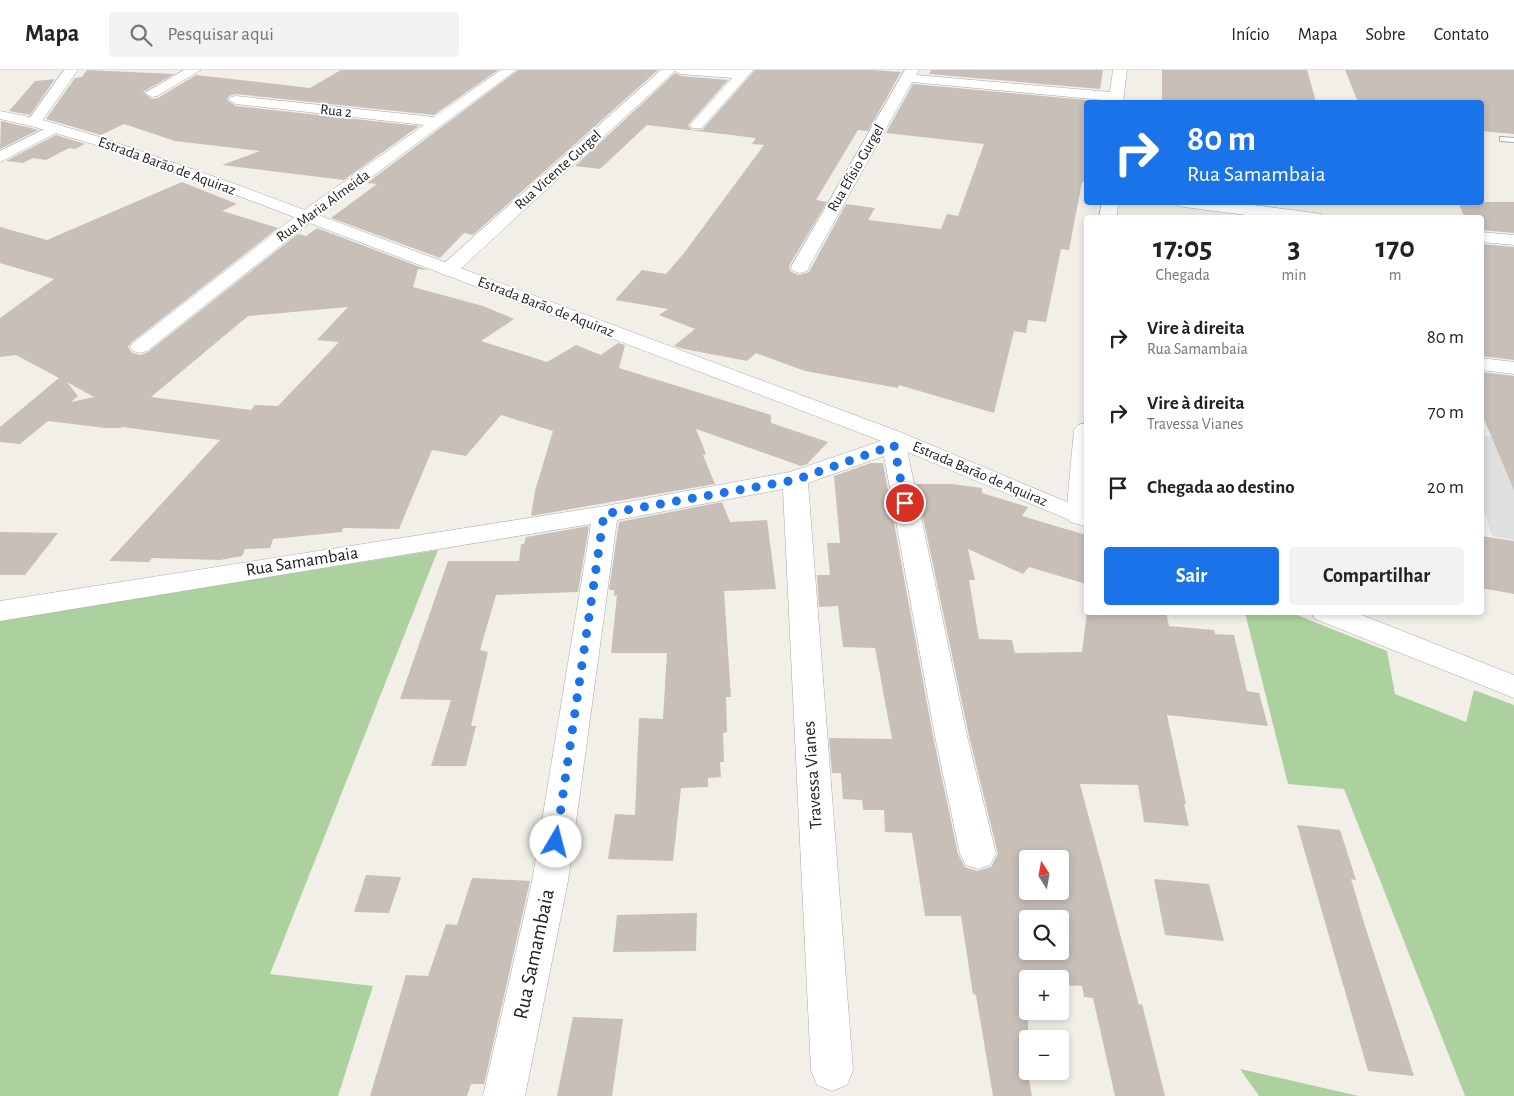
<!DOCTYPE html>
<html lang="pt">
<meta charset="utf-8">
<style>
body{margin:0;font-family:"Alegreya Sans",sans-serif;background:#f2f2f2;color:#222;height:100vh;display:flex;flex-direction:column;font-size:19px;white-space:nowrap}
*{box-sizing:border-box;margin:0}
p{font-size:16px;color:#767676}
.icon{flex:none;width:28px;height:28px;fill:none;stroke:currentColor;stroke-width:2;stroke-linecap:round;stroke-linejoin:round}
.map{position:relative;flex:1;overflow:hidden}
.panel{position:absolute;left:1084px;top:145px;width:400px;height:400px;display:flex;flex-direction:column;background:#fff;border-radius:5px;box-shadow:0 2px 8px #0003}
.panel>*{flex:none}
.banner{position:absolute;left:1084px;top:30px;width:400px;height:105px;border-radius:5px;box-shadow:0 2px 8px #0003;background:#1a73e8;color:#fff;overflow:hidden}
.needle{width:32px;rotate:349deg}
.buttons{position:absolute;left:1019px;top:780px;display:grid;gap:10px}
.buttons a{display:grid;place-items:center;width:50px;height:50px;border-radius:5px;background:#fff;box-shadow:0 2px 8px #0003;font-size:25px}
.pin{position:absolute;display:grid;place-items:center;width:42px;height:42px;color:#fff;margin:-21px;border:2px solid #fff;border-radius:50%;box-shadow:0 1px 5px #0007}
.me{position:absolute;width:55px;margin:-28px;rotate:8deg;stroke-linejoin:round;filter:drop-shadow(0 0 4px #0008)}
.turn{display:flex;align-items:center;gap:18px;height:105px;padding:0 20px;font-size:22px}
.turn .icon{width:65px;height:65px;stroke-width:2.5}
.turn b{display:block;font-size:35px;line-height:42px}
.eta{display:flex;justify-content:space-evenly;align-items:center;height:85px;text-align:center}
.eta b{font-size:30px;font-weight:700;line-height:35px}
.cta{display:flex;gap:10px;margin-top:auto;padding:10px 20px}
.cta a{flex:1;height:58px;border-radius:5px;background:#1a73e8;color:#fff;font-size:20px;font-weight:700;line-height:58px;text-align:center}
.cta a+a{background:#f2f2f2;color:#222}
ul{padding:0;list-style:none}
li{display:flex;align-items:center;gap:15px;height:75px;padding:0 20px}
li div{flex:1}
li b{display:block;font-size:19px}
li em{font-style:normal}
header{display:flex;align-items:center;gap:30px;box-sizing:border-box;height:70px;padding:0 25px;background:#fff;border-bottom:1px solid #e0e0e0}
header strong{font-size:24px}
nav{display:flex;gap:28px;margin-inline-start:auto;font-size:18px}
.search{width:350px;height:45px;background:#f2f2f2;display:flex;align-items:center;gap:12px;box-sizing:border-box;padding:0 18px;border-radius:5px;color:#767676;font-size:19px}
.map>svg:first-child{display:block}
</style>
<header>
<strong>Mapa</strong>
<div class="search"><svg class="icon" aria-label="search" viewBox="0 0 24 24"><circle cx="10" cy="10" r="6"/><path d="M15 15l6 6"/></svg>Pesquisar aqui</div>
<nav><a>Início</a><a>Mapa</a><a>Sobre</a><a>Contato</a></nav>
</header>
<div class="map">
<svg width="1514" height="1026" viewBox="0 0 1514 1026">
<rect width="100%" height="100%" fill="#f2efe9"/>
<path fill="#e0dfdf" d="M1481,365L1514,370V470L1492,466L1481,432Z"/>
<g fill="#add19e">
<path d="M438,480L270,904L373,916L338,1026H0V550Z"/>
<path d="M1245,543H1292L1387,581L1395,624L1466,652L1474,620L1514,635V1026H1465L1344,719L1288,714Z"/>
<path d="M1240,999L1359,1026H1259Z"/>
</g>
<g fill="#c7bfb8" fill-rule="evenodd">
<path d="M87,0L174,4L143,22L152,29L158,28L196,5L310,18L341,0H498L434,45L236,24L229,26L227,30L236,36L419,56L344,110L222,95L260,81L175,71L124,54L101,65L46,49L75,8L82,7Z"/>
<path d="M518,0H658L473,165L464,163L440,188L331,148L377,114L367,113Z"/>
<path d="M755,0H872L901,2L868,61L858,60L816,130L827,132L789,196L791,202L799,205L809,202L846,134L875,138L868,150L941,159L947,144L958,146L984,74L886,63L913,14L1097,31L1086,32V112H1082L1069,180L1061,179L1046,252L1028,250L1026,263L1014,261L994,343L899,315L898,318L805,301L756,283L747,291L684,279L674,276L695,259L659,245L668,239L615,230L642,200L666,204L684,183L764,75L752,74L756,68L647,55L600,99L575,96L675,3L681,6L728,10L688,55L692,60H702Z"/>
<path d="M931,0H1103L1100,19L929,4Z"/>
<path d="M1162,0H1307L1316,32H1162Z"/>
<path d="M1345,0H1514V64L1481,61V32H1358Z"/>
<path d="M55,9L30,45L9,41L35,11Z"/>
<path d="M1,51L31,58L38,60L0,79Z"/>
<path d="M56,65L85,74L75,79L69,78L46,90L33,88L23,93L6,91Z"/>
<path d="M182,112L237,134L222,141L278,158L132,272L128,277L132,283L141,285L148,282L298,164L306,166L317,158L428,200L418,199L413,217L483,236L514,249L481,271L547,292L576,275L601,285L618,273L625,275L619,298L771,345V353L828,372L807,394L801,396L696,359L706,384L703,385L715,414L531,446L535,421L553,361L501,345L466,386L432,380L399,459L343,458L342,462L273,469L270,478L245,479L242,486L220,490L152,488L149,492L109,491L220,370L122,357L120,358H105L48,351L20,374L0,372V357L59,308L16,285L0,287V248L54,209L0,193V157L47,170ZM348,237L317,270L339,272L278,336L255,335L251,340L151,327L248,246ZM67,312L94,327L71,332L78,326Z"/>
<path d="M1458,132H1514V163L1481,160V148H1465Z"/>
<path d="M1481,174L1514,177V290L1481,286Z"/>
<path d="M1481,302L1514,306V420L1481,342Z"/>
<path d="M871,393H883L933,666L958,784L965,797L977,801L991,797L998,784L969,666L916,414H952L982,418V423L1028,437L1022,446L1086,465V514L1029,497L1023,504L968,479L975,510H969L979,569L1012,570L1015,583L1082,582L1087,542H1166L1169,556L1214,560L1215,564L1234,565L1247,621L1259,623L1268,656L1167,645L1186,734H1184L1189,756L1144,752L1138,715L1080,714L1139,935L1142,934L1165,1026H1115L1093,928L1084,927L1082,916L1060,915V909H1028V1005L1032,1026H993L976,925L973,924L961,846H925L912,763L885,762L884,740H863L862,730L843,729L841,703H832L829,668L892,669L875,578L843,577L838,536L819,537L817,505H830L827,473H840L834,406ZM1028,789H1060V821H1028ZM1028,849H1060V881H1028Z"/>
<path d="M722,432L730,452L767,450L776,519L724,521L731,627H726L727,662L723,663L724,692H720L721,707L708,708V717L681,718L673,791L608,789L615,744L635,745L639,648L663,649L667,583H611L617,525L614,526V520H609L619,452Z"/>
<path d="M589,456L578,522L496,525L480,580L488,582L471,656H476L466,696H431L451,630L400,629L448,491H519L521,474H524L526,467Z"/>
<path d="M0,462L58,463L25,505H0Z"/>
<path d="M1481,466L1514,471V524L1481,518Z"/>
<path d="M1297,755L1340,760L1356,810L1351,809L1364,853L1414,1006L1368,1001Z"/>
<path d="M366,805L401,807L389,843L354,842Z"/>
<path d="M472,808L530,811L484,1014H471L467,1026H370L406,905L428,906L446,854L457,855Z"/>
<path d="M1154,809L1209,814L1224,871L1165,865Z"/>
<path d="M697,843L696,881L613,882L617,845Z"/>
<path d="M573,947L623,949L612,1026H557Z"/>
</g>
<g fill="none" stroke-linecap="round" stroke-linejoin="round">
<g stroke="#a9a9a9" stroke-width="2">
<path id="service" d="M1500,67L1514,68V72L1500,71Z"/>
</g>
<g stroke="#a9a9a9" stroke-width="1">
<g id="minor">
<path d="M64,0H78L39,55H29L27,52Z"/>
<path d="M184,0H201L157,26L152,27L145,23Z"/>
<path d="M501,0H516L312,151L147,281L140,283L133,281L130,277L133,273L300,143L424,55L236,34L229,30L231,27L236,26L434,47Z"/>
<path d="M661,0H753L702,58H692L690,55L732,8L681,4L675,1L455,204L448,206L441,204L439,200L441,196Z"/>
<path d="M905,0H919L916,5L1110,22L1113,0H1127L1123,32L912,12L809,197L807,201L800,203L793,201L791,197Z"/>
<path d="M55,54L60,55L62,58L60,61L0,92V81Z"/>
<path d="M1102,132H1118L1117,148H1099Z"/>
<path d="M1176,132H1230L1315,143L1321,144L1323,148H1269L1184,137L1178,136Z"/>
<path d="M1481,162L1514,165V175L1481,172Z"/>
<path d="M1481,288L1514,292V304L1481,300Z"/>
<path d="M1086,353V452L1079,454L1070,452L1066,446L1074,360L1078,355Z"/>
<path d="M892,360L900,362L906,375L967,666L996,784L990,795L978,799L966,795L960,784L935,666L884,386L808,413L853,1000L847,1015L832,1021L817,1015L811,1000L783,419L617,450L568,811L525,1026H483L532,811L591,454L0,551V531L605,436L790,402L881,371L880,367L884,362Z"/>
</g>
</g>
<g stroke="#a9a9a9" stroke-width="1">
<g id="tertiary">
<path d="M0,41L39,49L103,68L235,114L900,362L1086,440V457L884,372L223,120L93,74L31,56L0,49Z"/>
<path d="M1311,542H1354L1514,605V628L1315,549Z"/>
</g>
</g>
<use href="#service" fill="#fff" fill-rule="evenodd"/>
<use href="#minor" fill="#fff" fill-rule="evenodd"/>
<use href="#tertiary" fill="#fff" fill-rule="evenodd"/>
</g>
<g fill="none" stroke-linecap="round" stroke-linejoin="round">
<path stroke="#1a73e8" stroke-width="9" stroke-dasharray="0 16.2" d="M556,772L604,444L795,410L894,375L905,433"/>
</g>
<g text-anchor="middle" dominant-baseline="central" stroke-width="4" stroke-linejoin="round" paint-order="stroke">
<g font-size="15" fill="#222" stroke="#fff">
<text transform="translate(336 41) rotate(6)">Rua 2</text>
<text transform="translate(167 96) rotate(20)">Estrada Barão de Aquiraz</text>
<text transform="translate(856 98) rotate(-60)">Rua Efísio Gurgel</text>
<text transform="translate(558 100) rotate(-42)">Rua Vicente Gurgel</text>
<text transform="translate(323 136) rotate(-36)">Rua Maria Almeida</text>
<text transform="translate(546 237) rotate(21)">Estrada Barão de Aquiraz</text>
<text transform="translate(980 404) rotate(23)">Estrada Barão de Aquiraz</text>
</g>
<g font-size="18" fill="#222" stroke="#fff">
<text transform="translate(302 492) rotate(-9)">Rua Samambaia</text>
<text transform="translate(813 705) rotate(-94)">Travessa Vianes</text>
</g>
<g font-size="21" fill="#222" stroke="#fff">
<text transform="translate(534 884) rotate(-78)">Rua Samambaia</text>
</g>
</g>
</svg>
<div class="buttons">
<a><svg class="needle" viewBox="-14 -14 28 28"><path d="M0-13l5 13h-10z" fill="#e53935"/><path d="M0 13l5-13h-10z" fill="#767676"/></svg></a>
<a><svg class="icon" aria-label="search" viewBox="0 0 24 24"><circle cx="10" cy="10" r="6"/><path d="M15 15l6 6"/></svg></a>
<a>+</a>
<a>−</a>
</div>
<div class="pin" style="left:905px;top:433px;background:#d93025"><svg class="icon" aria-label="arrive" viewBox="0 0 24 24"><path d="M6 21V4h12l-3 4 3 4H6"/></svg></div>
<svg class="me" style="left:556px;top:772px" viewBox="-20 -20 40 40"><circle r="19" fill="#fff"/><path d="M0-13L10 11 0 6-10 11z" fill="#1a73e8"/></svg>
<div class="banner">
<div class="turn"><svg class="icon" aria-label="right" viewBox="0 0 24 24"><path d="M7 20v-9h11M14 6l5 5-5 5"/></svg><div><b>80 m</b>Rua Samambaia</div></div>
</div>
<section class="panel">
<div class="eta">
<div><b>17:05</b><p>Chegada</p></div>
<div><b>3</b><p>min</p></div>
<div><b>170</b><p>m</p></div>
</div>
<ul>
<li><svg class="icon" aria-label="right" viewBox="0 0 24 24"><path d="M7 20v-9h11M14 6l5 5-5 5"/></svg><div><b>Vire à direita</b><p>Rua Samambaia</p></div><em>80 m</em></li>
<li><svg class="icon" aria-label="right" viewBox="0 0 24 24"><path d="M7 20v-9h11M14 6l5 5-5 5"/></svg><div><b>Vire à direita</b><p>Travessa Vianes</p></div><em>70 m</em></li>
<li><svg class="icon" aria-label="arrive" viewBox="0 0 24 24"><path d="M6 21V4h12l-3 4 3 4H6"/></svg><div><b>Chegada ao destino</b></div><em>20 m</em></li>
</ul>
<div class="cta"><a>Sair</a><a>Compartilhar</a></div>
</section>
</div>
